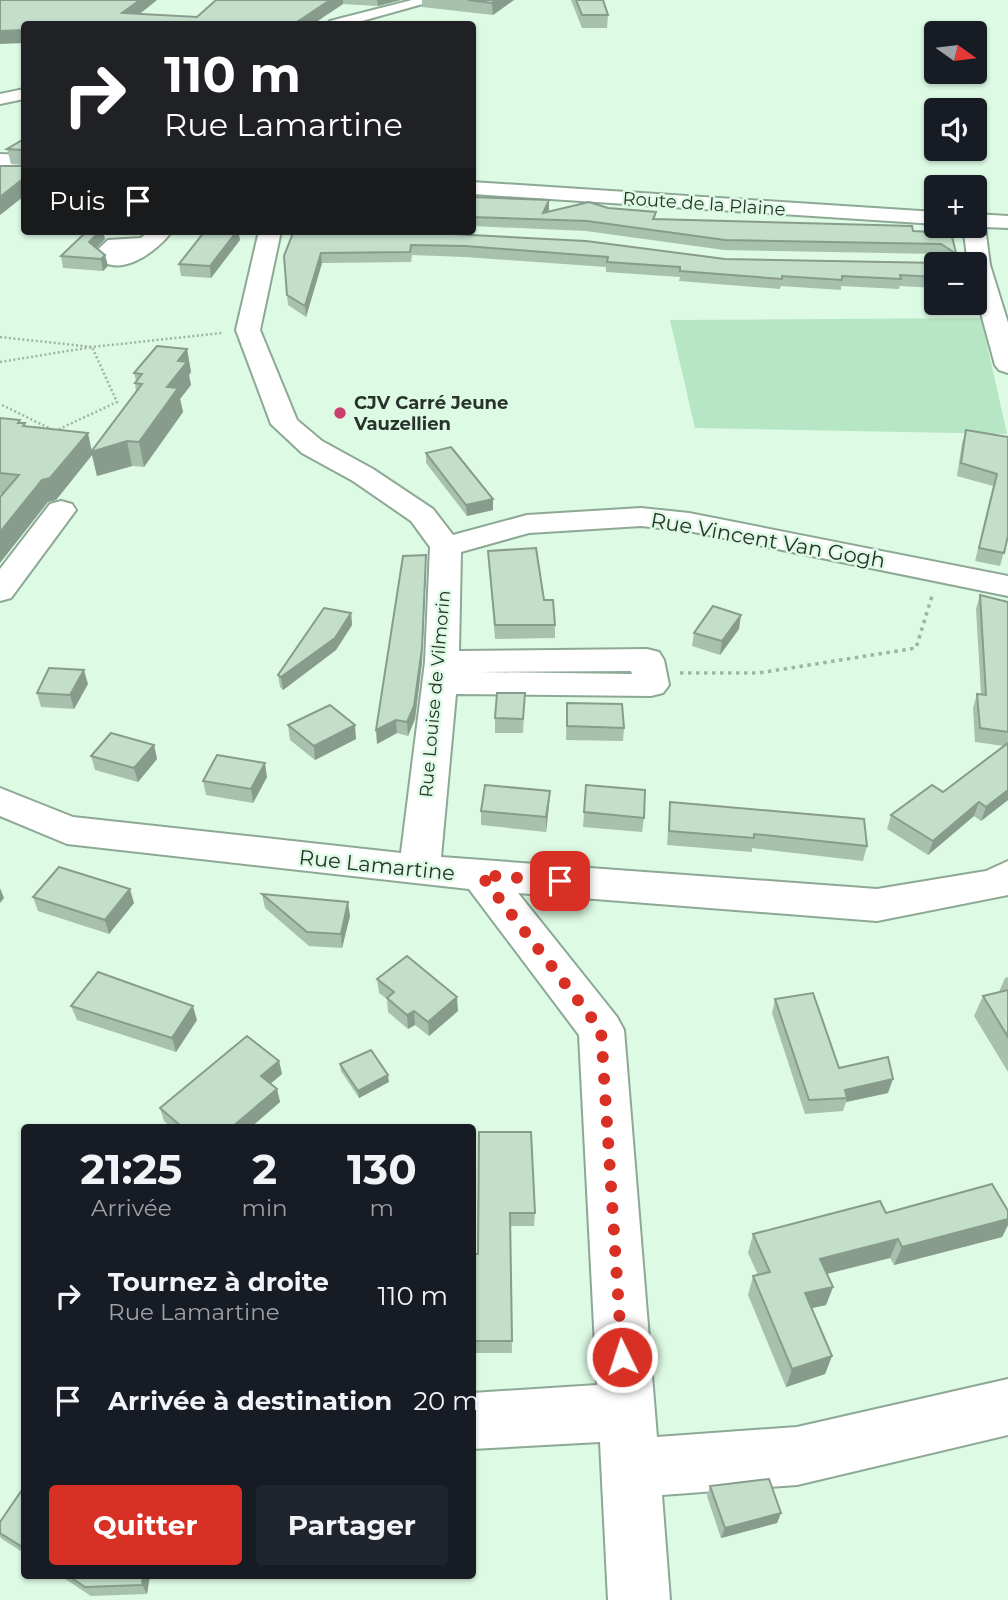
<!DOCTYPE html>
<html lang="fr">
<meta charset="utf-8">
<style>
body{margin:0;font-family:Montserrat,sans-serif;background:#20242c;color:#f1f3f6;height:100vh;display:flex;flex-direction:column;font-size:26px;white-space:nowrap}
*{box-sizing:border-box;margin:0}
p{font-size:23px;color:#9ea1a6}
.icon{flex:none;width:38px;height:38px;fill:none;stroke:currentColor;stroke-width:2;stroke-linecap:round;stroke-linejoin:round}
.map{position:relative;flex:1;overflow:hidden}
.details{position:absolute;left:21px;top:1124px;width:455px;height:455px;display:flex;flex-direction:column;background:#171b24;border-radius:7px;box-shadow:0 2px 5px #0004}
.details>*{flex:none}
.hud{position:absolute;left:21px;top:21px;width:455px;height:214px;border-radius:7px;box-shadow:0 2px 5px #0004;background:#202124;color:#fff;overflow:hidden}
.needle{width:46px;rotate:104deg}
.controls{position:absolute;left:924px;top:21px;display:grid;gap:14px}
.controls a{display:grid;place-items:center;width:63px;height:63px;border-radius:7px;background:#171b24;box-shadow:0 2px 5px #0004;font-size:35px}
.pin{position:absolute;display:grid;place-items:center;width:60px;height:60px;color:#fff;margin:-30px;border-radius:14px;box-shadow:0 4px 10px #0006}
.me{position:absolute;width:77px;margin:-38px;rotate:356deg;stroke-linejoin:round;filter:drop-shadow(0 0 5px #0008)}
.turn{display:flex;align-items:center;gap:24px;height:147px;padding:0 28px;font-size:32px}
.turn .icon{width:91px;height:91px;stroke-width:2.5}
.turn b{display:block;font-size:49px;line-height:60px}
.then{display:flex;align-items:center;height:66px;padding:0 28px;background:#0003;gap:14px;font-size:26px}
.eta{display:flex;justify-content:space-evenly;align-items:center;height:119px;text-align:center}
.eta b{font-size:42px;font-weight:700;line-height:49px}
.cta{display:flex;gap:14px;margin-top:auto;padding:14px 28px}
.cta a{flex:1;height:80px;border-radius:7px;background:#d93025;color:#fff;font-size:28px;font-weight:700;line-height:80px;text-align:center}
.cta a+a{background:#20242c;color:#f1f3f6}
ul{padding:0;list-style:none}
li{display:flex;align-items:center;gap:21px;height:105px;padding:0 28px}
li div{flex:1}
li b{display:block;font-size:26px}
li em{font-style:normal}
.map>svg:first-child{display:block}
</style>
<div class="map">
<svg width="1008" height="1600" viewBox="0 0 1008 1600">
<rect width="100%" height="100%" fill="#ddfae4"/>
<path fill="#b6e6c3" d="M981,318L1007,434L695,428L670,320Z"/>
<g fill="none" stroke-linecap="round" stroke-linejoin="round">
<g stroke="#8da894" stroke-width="4">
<g id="minor">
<path d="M412,0H437L351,24H327L330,21Z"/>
<path d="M24,89V99L0,104V94Z"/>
<path d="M0,154L24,155V167L0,166Z"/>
<path d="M472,182L936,212V224L472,194Z"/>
<path d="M975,214L1008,216V228L985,227L990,265L1008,323V373L999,370L995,365L975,291V264H968L963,226H975Z"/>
<path d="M149,231H172C157,252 115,283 94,253L108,240L141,238Z"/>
<path d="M259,231H281L260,330L297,420L322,441L373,469L433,509L453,535L527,515L641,508L689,513L1008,576V596L689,531L641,526L529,533L461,552L459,651L647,649L659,652L664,660L669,685L663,693L651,696L456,694L441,857L877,889L986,871L1008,861V895L877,921L518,893L617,1017L624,1030L657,1437L797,1427L1008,1379V1435L797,1485L662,1495L670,1600H608L600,1442L472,1449V1393L597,1385L579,1035L469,889L67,844L0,816V788L73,817L401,853L425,662L430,547L411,521L353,481L302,453L271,424L236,330ZM631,671L632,674L480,672Z"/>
<path d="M61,501L72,504L76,510L11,598L0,601V569L50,504Z"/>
</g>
</g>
<g stroke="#9eb5a3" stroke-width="2.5" stroke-dasharray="2 2.5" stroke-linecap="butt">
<path d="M0,337L92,347L222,333"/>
<path d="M0,362L92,347L117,402L55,431L0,404"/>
<path d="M25,427L44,428"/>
</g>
<path stroke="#9eb5a3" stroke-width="3.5" stroke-dasharray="3.5 4.5" stroke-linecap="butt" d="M680,673H759L916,648L932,596"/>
<use href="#minor" fill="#fff" fill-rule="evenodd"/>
</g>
<g fill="#a8c0ae">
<path d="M0,0H157L140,14L197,17L216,0H401L378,6L343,4L313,24H24Z"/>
<path d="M422,0H514L493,15L422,7Z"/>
<path d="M571,0H603L608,15L607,28H582Z"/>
<path d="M24,121V136L21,123Z"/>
<path d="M24,139V196L0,215L22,166V165L11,164L7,149Z"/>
<path d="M472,197L549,200L548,212L608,208L656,212L655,219L951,233L959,264H936V288L900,286L899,289L841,286V290L781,286L780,289L679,281L680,277L606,272V267L465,257L412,255L411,262L322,263L306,317L288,305L287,295L300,233L725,259L940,263L942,256L939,254L724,250L586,231L472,226Z"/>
<path d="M205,231H238L240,240L211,278L181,276L179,264Z"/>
<path d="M105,239L97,248L105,255L108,266L103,271L63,268L61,256Z"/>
<path d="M187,349L191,372L189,375L191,385L180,399L183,412L144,467L132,466L97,476L92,455L56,500L48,502L0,494V418L20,423L26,427L92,451L136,391L135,383L136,381L134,373Z"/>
<path d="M966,430L1008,437V536L1000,566L975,561L993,486L957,476L962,443Z"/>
<path d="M426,453L493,499V510L467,516L426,463Z"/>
<path d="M488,551L544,600L555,625V638L495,639L489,564Z"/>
<path d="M426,555V568L422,662L415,719L408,736L397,733L377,744Z"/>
<path d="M980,595L1008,602V800L981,821L974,816L928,855L887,829L891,815L943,792L1004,746L975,742L973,708L977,694H981L976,609Z"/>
<path d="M351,613L352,625L336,650L283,690L280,687L278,675Z"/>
<path d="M739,629L720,655L692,646L694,633Z"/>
<path d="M88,684L74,709L41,707L37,693Z"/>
<path d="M525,693L523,733H495V718Z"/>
<path d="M567,703L624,728L623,741L566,740Z"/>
<path d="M288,725L356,739L315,760L290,740Z"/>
<path d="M154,745L157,759L138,782L95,770L91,756Z"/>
<path d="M267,777L253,803L206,795L203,781Z"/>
<path d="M586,785L644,818L642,832L583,827Z"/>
<path d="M550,791L549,805L546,832L481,825V811Z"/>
<path d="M670,802L867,846L863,861L752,848V852L667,845Z"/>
<path d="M262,894L350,916L342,948L309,946L265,908Z"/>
<path d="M33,897L134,903L109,934L38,911Z"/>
<path d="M1008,977V1072L974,1016L983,996L999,992L1005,978Z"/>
<path d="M377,979L458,1011L429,1036L415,1025L408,1029L388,1012L387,999L379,993Z"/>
<path d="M775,999L839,1068L888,1093L846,1102L843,1111L805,1114L772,1013Z"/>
<path d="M71,1006L197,1020L176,1052L77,1020Z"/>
<path d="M279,1061L282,1074L270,1084L277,1089L280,1102L251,1127H171L164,1121L160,1108Z"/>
<path d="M340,1064L389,1082L359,1098L341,1071Z"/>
<path d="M479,1132L535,1213L534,1226H510L512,1353H472V1254H478Z"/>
<path d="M1008,1211V1225L1002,1237L894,1265L890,1258L827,1274L833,1287L826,1305L812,1308L832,1356L825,1374L786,1387L748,1295L753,1276L758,1275L748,1253L753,1234L886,1213Z"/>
<path d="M710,1486L781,1513L777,1523L721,1538L707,1496Z"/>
<path d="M24,1487V1553L2,1539L0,1537V1522Z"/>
<path d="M59,1575H150L147,1594L91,1596Z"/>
</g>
<g fill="#889c8d">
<path d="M140,0H157L126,24L122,13Z"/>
<path d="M330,0H343V4L313,24H294Z"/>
<path d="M377,0H401L378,6Z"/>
<path d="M496,0H514L493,15L492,3Z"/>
<path d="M24,30V43L0,44V31Z"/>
<path d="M24,178V196L0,215V197Z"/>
<path d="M549,200V210L545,220L543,213Z"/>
<path d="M100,231H103L105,239L91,253L89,242Z"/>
<path d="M237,231H238L240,240L211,278L210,266Z"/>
<path d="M321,253L322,263L306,317L305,306Z"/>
<path d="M105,255L108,266L103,271L101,259Z"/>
<path d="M187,349L191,372L189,375L191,385L180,399L183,412L144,467L139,442L178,361Z"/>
<path d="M88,433L92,452L127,441L132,466L97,476L92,455L56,500L48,502L0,563V532L42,480Z"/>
<path d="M493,499V510L467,516L466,505Z"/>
<path d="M426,555V568L422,662L415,719L408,736L407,722Z"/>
<path d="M351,613L352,625L336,650L283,690L281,677Z"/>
<path d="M741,615L739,629L720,655L722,641Z"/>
<path d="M84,670L88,684L74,709L70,695Z"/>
<path d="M396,720L397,733L377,744L376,730Z"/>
<path d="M355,725L356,739L315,760L314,746Z"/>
<path d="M154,745L157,759L138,782L134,768Z"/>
<path d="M265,763L267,777L253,803L251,789Z"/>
<path d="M1008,790V800L981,821L986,807Z"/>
<path d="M550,791L549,805L546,832V817Z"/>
<path d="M979,802L974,816L928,855L933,841Z"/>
<path d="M0,888L4,898L0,903Z"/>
<path d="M130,889L134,903L109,934L105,920Z"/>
<path d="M348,902L350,916L342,948L341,934Z"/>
<path d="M457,997L458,1011L429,1036L428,1022Z"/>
<path d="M193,1006L197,1020L176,1052L172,1038Z"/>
<path d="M414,1011L415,1025L408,1029L407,1015Z"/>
<path d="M279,1061L282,1074L264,1089L261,1076Z"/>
<path d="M388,1075L389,1082L359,1098L358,1091Z"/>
<path d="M893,1079L888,1093L846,1102L847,1098L845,1090Z"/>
<path d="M277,1089L280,1102L251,1127H232Z"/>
<path d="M1008,1219V1225L1002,1237L894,1265L902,1247Z"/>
<path d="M898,1239L890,1258L814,1277L820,1259Z"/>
<path d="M833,1287L826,1305L799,1311L805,1293Z"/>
<path d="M832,1356L825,1374L786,1387L792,1369Z"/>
<path d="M781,1513L777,1523L721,1538L725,1528Z"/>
<path d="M143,1575H150L147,1594L142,1585Z"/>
</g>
<g fill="#c3dfca" stroke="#889c8d" stroke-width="2">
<path d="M0,0H140L122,13L197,17L216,0H330L294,24H24V30L0,31Z"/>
<path d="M468,0H496L492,3Z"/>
<path d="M576,0H603L608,15H582Z"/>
<path d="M24,139V178L0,197V166H22V150L7,149Z"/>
<path d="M472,197L549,200L543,213L589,202L608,208L656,212L653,219L912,226L913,231L951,233L959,264H936V277L900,275L901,279L842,276V280L782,276V279L680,271V267L607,262L608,257L465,246L411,245L410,252L321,253L305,306L287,295L284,256L293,233H300L301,231H395L586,241L725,259L940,263L941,256L955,253L941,244L725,240L587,221L472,217Z"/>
<path d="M87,231H100L89,242L105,255L101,259L61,256Z"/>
<path d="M205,231H237L210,266L179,264Z"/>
<path d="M157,346L187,349L178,361L187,362L167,387L178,388L139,442L127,441L91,452L142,384L135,383L142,374L134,373Z"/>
<path d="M0,418L20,420L18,423H25L23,426L88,433L50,478L42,480L0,532V497L19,475L0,473Z"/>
<path d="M966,430L1008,437V536L1004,553L979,548L997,474L961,463Z"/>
<path d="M451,447L493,499L466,505L426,453Z"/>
<path d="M536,548L544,600H553L555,625H495L488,551Z"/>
<path d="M426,555L422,648L414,706L407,722L396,720L376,730L403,556Z"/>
<path d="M980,595L1008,602V732L980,728L977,694L986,695Z"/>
<path d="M713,606L741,615L722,641L694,633Z"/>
<path d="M324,608L351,613L335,638L281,677L278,675Z"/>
<path d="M49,668L84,670L70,695L37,693Z"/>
<path d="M497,693H525L523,719L495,718Z"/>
<path d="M567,703L622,704L624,728L567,726Z"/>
<path d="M330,705L355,725L314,746L288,725Z"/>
<path d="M111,733L154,745L134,768L91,756Z"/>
<path d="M1008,743V790L986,807L979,802L933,841L891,815L932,785L943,792Z"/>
<path d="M217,755L265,763L251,789L203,781Z"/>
<path d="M485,785L550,791L546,817L481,811Z"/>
<path d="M586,785L645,790L644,818L584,812Z"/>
<path d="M670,802L864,819L867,846L754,834V838L669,831Z"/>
<path d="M59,867L130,889L105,920L33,897Z"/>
<path d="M262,894L348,902L341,934L307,932Z"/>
<path d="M407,956L457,997L428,1022L414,1011L407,1015L387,998L394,992L377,979Z"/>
<path d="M98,972L193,1006L172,1038L71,1006Z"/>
<path d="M1008,990V1037L983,996Z"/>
<path d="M813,993L839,1068L888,1057L893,1079L845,1090L847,1098L809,1100L775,999Z"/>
<path d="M247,1036L279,1061L261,1076L277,1089L232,1127H182L160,1108Z"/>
<path d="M371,1050L388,1075L358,1091L340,1064Z"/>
<path d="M479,1132H531L535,1213H510L512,1341H472V1254H478Z"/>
<path d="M992,1184L1008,1211V1219L902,1247L898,1239L820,1259L833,1287L805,1293L832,1356L792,1369L753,1276L770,1272L753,1234L880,1201L886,1213Z"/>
<path d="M769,1479L781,1513L725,1528L710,1486Z"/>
<path d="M24,1487V1548L0,1533V1522Z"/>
<path d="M67,1575H143L142,1585L85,1587Z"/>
</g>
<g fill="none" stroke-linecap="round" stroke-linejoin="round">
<path stroke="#d93025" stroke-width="12" stroke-dasharray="0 21.6" d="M560,881L481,875L601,1030L622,1357"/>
</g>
<circle fill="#ca3e70" stroke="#ddfae4" stroke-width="2.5" cx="340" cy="413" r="7"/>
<g text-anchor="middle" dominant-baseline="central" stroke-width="5" stroke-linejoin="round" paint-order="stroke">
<g font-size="18" fill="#28332b" stroke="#ddfae4">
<text transform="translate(704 204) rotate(4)">Route de la Plaine</text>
<text transform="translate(435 694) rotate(-85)">Rue Louise de Vilmorin</text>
</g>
<g font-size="18" font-weight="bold" fill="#28332b" stroke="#ddfae4" text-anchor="start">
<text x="354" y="403">CJV Carré Jeune<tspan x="354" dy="21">Vauzellien</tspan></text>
</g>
<g font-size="21" fill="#28332b" stroke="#ddfae4">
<text transform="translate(768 540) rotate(10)">Rue Vincent Van Gogh</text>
<text transform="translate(377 865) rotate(6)">Rue Lamartine</text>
</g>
</g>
</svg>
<div class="controls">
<a><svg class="needle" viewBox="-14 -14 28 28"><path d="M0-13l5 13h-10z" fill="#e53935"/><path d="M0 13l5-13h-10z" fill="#9ea1a6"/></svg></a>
<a><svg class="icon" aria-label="sound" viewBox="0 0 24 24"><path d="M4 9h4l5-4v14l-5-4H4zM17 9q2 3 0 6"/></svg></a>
<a>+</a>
<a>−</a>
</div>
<div class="pin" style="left:560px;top:881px;background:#d93025"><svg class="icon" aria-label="arrive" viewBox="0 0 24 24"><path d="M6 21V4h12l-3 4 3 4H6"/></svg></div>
<svg class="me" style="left:622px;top:1357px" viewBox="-20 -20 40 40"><circle r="17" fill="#d93025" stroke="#fff" stroke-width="3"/><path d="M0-11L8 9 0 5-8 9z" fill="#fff"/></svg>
<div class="hud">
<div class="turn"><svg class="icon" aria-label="right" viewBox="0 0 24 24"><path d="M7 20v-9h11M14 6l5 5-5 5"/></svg><div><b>110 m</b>Rue Lamartine</div></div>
<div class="then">Puis<svg class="icon" aria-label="arrive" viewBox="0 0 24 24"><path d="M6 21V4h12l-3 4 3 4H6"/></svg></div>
</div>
<section class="details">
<div class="eta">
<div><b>21:25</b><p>Arrivée</p></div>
<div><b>2</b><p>min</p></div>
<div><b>130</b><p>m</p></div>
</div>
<ul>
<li><svg class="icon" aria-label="right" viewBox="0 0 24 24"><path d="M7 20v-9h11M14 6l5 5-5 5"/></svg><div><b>Tournez à droite</b><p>Rue Lamartine</p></div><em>110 m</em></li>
<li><svg class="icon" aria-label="arrive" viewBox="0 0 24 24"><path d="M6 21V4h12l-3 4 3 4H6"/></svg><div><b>Arrivée à destination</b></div><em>20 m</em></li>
</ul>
<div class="cta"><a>Quitter</a><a>Partager</a></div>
</section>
</div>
